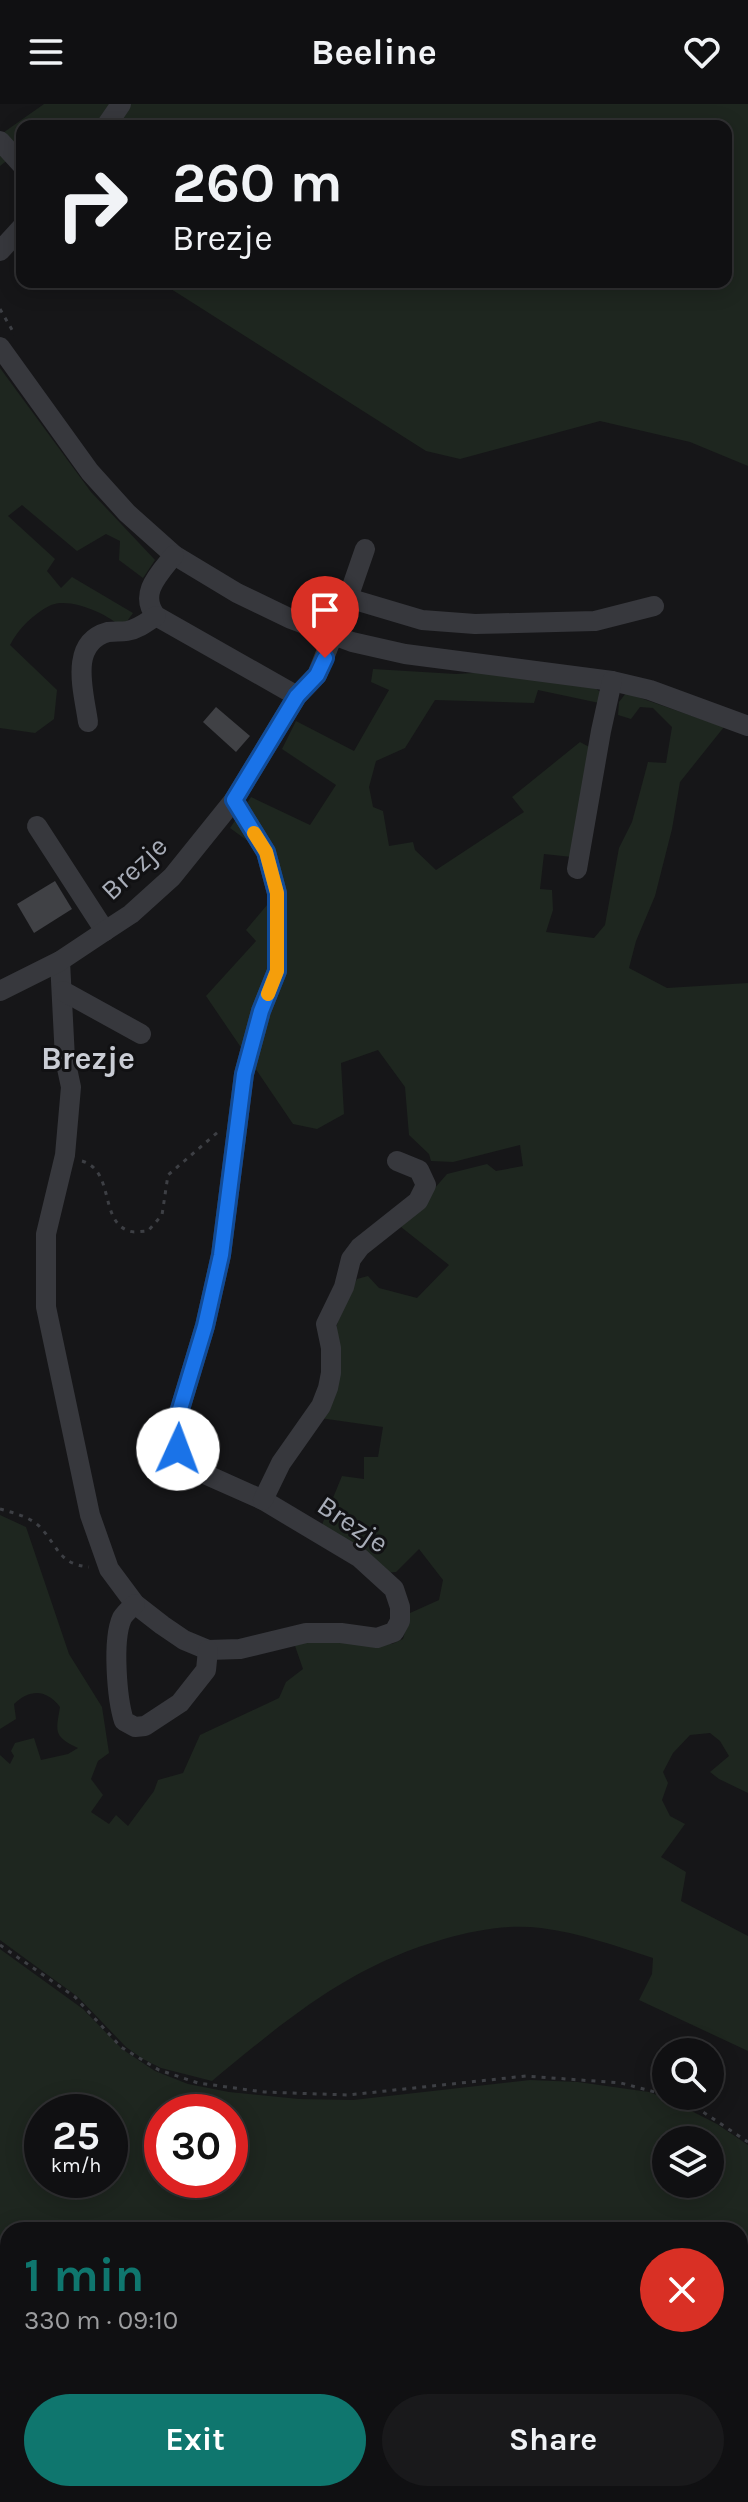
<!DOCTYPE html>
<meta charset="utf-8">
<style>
body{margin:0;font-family:Karla,sans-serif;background:#19191b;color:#f1f3f6;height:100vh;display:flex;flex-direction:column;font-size:30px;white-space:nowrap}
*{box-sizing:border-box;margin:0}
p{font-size:26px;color:#9c9d9f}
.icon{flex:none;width:44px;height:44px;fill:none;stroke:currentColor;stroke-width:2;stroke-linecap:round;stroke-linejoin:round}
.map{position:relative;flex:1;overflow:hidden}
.drawer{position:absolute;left:0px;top:2118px;width:748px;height:280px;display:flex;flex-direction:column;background:#101012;border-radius:24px 24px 0 0;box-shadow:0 4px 20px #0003,0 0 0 2px #303032}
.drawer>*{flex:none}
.hud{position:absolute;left:16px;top:16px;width:716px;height:168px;border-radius:16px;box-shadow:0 4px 20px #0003,0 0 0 2px #303032;background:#101012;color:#f1f3f6;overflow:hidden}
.buttons{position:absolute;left:652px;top:1934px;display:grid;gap:16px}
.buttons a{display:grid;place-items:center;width:72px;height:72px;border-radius:50%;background:#101012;box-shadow:0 4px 20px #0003,0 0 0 2px #303032;font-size:40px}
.speed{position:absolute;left:24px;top:1990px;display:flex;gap:16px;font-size:40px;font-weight:700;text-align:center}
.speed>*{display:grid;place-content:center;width:104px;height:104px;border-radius:50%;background:#101012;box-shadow:0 4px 20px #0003,0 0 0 2px #303032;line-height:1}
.speed small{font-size:20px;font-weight:400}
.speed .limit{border:12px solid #d22;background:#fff;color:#111}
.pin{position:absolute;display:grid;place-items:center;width:68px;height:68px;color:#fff;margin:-82px -34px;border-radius:50% 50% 50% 0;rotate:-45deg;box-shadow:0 0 8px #0007}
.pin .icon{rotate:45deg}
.me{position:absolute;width:88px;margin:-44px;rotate:2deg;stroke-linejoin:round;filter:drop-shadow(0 0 6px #0008)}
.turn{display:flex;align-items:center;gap:28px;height:168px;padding:0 24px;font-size:36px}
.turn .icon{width:104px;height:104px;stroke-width:2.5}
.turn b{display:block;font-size:56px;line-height:68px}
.round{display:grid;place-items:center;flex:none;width:84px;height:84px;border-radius:42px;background:#19191b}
.headline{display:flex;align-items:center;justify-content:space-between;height:136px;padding:0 24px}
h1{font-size:48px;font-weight:700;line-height:60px;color:#0f766e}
.button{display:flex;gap:16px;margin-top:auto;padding:16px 24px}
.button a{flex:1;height:92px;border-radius:48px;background:#0f766e;color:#fff;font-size:32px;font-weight:700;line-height:92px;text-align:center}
.button a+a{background:#19191b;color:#f1f3f6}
header{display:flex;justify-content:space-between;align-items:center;height:104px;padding:0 24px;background:#101012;font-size:36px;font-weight:700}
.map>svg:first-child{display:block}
</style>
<header><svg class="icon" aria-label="menu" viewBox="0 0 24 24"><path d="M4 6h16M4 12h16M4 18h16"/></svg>Beeline<svg class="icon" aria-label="heart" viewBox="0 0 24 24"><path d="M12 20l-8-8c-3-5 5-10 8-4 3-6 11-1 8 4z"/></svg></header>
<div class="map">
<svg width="748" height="2398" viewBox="0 0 748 2398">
<rect width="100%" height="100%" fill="#161618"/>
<g fill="#1e261f" fill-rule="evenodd">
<path d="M44,0H748V362L690,338L600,317L460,355L426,347L160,178H726V22H22V45L0,62V31Z"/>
<path d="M0,264L91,388L155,456L143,474L119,456L120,437L106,430L77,447L22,401L8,412L55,455L47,467L61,484L72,473L133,509L122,524C109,510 70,493 51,501C33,510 19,524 10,541L57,586L54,615L35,629L0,624Z"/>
<path d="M373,565L456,570L490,568L595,584L606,592L604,600L538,586L534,599L435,596L405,644L376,657L369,683L373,703L383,707L389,742L413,738L415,746L436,766L524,708L512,693L580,638L591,644L572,753L544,750L540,785L552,786L553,806L546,828L594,834L605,821L619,744L632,718L648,658L666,659L672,623L653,604L640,603L631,615L618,611L619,598L626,589L724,623L680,678L672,725L655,792L636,837L629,864L667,884L748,879V1689L719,1675L710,1668L729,1652L720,1637L710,1629L690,1631L673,1649L663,1668L668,1679L662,1696L670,1712L685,1720L661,1753L686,1768L681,1797L748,1832V1947L639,1896L652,1870L653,1854C616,1842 580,1829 541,1824C509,1820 475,1826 444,1835C349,1862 287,1915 212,1977L161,1964L143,1955L126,1943L78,1893L0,1836V1651L10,1660L14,1652L11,1647L15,1639L34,1634L41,1656L68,1650L78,1644C53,1632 56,1628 60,1603C46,1585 30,1585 14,1600L16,1615L0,1625V1411L26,1423L69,1550L102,1603L109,1649L98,1657L91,1675L103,1691L91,1708L109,1720L116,1711L128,1722L154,1687L158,1676L183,1669L200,1631L279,1594L286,1578L303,1565L294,1539L313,1536L392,1540L403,1535L410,1509L439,1496L443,1476L419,1445L396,1468L384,1469L321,1423L342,1372L364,1375V1353H378L383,1323L320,1314C328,1265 331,1217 357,1175L368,1172L379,1184L417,1194L449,1161L401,1123L447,1070L487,1060L496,1067L523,1062L520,1041L453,1058L431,1057L429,1050L409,1031L405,983L378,946L341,959L344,1010L317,1025L293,1020L206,892L256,837L246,826L283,782L278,759L230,724L251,693L310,721L336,681L282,645L296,617L354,647L389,586L371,578Z"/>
<path d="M0,1845L83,1905L122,1945L155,1967L188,1980L229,1988L299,1995L353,1996L530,1976L578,1978L649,1988L670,1996L717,2020L748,2041V2369L740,2363V2126H8V2390H596L611,2398H0ZM42,2008H110V2076H42ZM162,2008H230V2076H162ZM666,2036H710V2080H666Z"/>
</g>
<g fill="#404145">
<path d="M216,603L250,632L236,648L203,618Z"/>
<path d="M55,777L72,805L34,829L17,800Z"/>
</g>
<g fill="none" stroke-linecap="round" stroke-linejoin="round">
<g stroke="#3d3f44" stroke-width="3" stroke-dasharray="4 6" stroke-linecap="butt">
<path d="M0,205L15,231"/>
<path d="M82,1057C115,1067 99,1117 129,1127C134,1129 143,1127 148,1127L162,1111L168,1071L218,1028"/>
<path d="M0,1405C14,1409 31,1413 41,1424C59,1444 59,1460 89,1463"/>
<path d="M0,1841L75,1893L121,1943L159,1966L198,1979L264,1988L348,1991L526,1972L621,1979L666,1991"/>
<path d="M667,1992L697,2004L748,2038"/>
</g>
<g stroke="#37383d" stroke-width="20">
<path d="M106,22L121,0"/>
<path d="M0,37L22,61"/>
<path d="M0,147L22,123"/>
<path d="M0,243L90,368L127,409L174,451L237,489L291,515L352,538L405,550L612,577L650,586L748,622"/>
<path d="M174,451C159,470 138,490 156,512L297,592"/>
<path d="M348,494L365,445"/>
<path d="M88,618C84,588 68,539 108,528C115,527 121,528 127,527C138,525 147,518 156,512"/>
<path d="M37,722L105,827"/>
<path d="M577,765L601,627L612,577"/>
<path d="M60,857L65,955L71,983L65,1051L46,1130V1203L90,1411L109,1465L135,1500L162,1521L184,1536L208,1546L240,1545L306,1529H341L377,1534L394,1528L400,1517V1503L394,1485L360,1454L263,1396L189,1363L178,1345L174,1325L205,1222L221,1151L244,970L261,907L277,867V789L266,748L234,696"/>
<path d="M0,887L60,857L105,827L131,810L172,773L234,696L297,592L317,571L348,494L422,516L475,520L595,517L654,502"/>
<path d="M63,887L141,930"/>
<path d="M263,1396L281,1359L321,1302L328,1284L331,1269V1244L326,1220L344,1183L351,1155L360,1143L418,1097L426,1081L419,1066L397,1057"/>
<path d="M135,1500C131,1504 125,1509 122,1514C112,1536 117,1595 124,1617L135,1623L145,1622L180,1599L206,1566L208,1546"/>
</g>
</g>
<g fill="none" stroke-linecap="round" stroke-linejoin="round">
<g stroke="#114b97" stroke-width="20">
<path id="route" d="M178,1345L174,1325L205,1222L221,1151L244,970L261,907L277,867V789L266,748L234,696L297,592L317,571L325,554"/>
</g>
<use href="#route" stroke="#1a73e8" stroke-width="14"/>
<path stroke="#f59e0b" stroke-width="14" d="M254,729L266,748L277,789V867L268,890"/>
</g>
<g text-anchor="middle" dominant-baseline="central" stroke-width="6" stroke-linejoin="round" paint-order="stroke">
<g font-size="28" fill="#a8adb8" stroke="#111113">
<text transform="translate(134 764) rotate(-43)">Brezje</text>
<text transform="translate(353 1420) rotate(34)">Brezje</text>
</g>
<g font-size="32" font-weight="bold" fill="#c9ccd4" stroke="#111113">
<text x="88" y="954">Brezje</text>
</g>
</g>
</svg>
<div class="buttons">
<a><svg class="icon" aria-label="search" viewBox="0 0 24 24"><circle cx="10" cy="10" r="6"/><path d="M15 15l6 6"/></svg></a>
<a><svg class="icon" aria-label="layers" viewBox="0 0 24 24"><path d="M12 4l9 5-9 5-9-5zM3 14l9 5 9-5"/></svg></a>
</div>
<div class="speed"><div>25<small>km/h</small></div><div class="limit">30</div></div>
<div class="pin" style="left:325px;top:554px;background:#d93025"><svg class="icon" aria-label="arrive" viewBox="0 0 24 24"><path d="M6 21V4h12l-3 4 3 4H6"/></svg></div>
<svg class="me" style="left:178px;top:1345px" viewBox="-20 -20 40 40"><circle r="19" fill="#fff"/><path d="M0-13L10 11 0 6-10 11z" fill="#1a73e8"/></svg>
<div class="hud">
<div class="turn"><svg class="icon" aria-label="right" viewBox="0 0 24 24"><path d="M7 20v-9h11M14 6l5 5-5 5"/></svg><div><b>260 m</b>Brezje</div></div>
</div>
<section class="drawer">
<div class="headline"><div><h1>1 min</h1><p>330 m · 09:10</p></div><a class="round" style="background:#d93025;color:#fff"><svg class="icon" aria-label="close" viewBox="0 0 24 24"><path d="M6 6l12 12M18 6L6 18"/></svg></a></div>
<div class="button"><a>Exit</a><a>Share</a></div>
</section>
</div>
